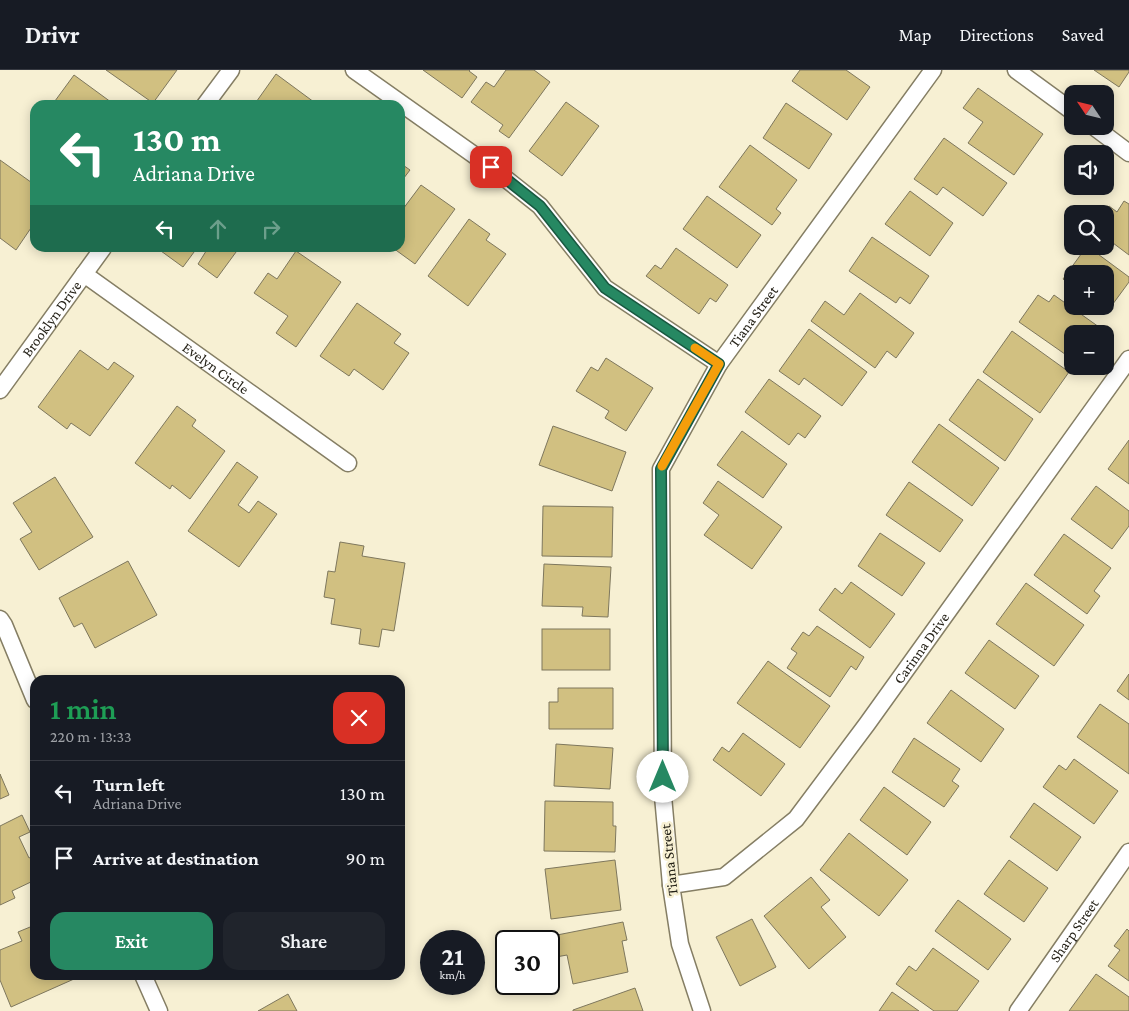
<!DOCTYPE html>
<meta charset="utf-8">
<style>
body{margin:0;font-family:"Crimson Pro",serif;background:#20242c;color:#f1f3f6;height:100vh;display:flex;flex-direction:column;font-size:19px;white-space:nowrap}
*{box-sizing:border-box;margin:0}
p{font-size:16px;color:#9ea1a6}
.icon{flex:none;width:28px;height:28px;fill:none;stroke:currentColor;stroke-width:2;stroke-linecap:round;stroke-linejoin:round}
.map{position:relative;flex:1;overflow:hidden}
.drawer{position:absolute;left:30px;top:605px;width:375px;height:305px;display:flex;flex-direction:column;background:#171b24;border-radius:15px;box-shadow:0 2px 12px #0003}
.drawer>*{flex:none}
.banner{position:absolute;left:30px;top:30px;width:375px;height:152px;border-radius:15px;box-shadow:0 2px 12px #0003;background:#268862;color:#fff;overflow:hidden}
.needle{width:32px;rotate:305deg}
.controls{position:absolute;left:1064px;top:15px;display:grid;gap:10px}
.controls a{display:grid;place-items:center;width:50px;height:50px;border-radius:10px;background:#171b24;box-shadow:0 2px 12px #0003;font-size:25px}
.speed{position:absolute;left:420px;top:860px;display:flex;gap:10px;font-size:25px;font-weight:700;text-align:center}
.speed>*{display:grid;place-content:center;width:65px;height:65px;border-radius:50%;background:#171b24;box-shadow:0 2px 12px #0003;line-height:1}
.speed small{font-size:12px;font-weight:400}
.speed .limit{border:2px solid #111;border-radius:8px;background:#fff;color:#111}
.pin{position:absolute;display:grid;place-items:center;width:42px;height:42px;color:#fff;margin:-21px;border-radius:10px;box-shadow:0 2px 8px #0006}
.me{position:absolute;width:55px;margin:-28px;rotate:0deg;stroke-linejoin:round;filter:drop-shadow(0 0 4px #0008)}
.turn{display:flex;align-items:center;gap:18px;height:105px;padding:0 20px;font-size:22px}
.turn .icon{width:65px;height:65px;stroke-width:2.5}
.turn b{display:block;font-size:35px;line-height:42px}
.lanes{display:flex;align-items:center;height:48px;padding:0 20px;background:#0003;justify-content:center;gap:25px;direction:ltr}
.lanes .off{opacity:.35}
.round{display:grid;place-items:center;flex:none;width:52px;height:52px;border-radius:15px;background:#20242c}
.headline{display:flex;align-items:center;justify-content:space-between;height:85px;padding:0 20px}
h1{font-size:30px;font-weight:600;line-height:38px;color:#1e9e55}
.cta{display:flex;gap:10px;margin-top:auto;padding:10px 20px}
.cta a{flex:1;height:58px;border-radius:15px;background:#268862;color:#fff;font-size:20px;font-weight:600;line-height:58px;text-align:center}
.cta a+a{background:#20242c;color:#f1f3f6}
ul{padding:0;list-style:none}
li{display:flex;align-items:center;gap:15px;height:65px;padding:0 20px;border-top:1px solid #363941}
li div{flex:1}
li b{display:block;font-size:19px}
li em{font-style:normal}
header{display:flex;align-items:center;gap:30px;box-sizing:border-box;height:70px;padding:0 25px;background:#171b24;border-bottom:1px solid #363941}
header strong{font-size:24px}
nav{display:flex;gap:28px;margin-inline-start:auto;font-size:18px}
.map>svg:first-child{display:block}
</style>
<header>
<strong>Drivr</strong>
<nav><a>Map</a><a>Directions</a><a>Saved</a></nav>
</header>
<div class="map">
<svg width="1129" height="941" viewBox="0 0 1129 941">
<rect width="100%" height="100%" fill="#f7f0d3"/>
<g fill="#d1c081" stroke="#7e775d">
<path d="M106,0H177L153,33Z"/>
<path d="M423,0H470L469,1L477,7L462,28Z"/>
<path d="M506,0H534L550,12L509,68L499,61L503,55L471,32L486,12L494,17Z"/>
<path d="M800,0H846L870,17L847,50L792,11Z"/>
<path d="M1094,0H1129V2L1119,17Z"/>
<path d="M276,4L318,35H254Z"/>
<path d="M74,5L115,35H52Z"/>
<path d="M978,18L1043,64L1014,105L968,73L983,52L963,38Z"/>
<path d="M566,32L599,56L562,106L529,81Z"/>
<path d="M786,33L832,64L809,99L763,68Z"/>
<path d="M944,68L1007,113L983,146L943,117L937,125L914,109Z"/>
<path d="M750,75L797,110L776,139L781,143L772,155L719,117Z"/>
<path d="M0,90L35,115V152L16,180L0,168Z"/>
<path d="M400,93L410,100L400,113Z"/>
<path d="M421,115L455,139L415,194L393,178H400V143Z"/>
<path d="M910,121L953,153L930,186L885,154Z"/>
<path d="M707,126L761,165L737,198L683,159Z"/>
<path d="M1124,131L1129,134V185L1105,167L1104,144L1109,136L1117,142Z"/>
<path d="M469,149L490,164L486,170L506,184L468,236L428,206Z"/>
<path d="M872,167L929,206L910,234L900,227L896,233L849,201Z"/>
<path d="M1087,176L1129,207V212L1107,242L1100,236H1105V204H1072V216L1063,209Z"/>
<path d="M163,178H197L183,197L161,181Z"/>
<path d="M208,178H239L217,208L198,194Z"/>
<path d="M676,178L728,215L716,232L710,228L699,244L646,206L655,195L661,199Z"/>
<path d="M296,181L341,212L296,277L276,263L288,246L254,223L268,203L277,209Z"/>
<path d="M860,223L914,263L896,288L887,281L875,298L811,251L825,231L844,245Z"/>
<path d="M1038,225L1049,232L1054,225L1099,257L1095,264H1072V289L1019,252Z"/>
<path d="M357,233L401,264L394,273L409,283L383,320L354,299L349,306L320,286Z"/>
<path d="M809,259L867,302L842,336L804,308L799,315L779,301Z"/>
<path d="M1012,261L1069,302L1040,343L983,302Z"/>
<path d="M80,280L108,300L114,292L134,306L90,366L71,353L67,359L38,337Z"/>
<path d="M606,288L653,318L626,361L605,348L609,341L576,321L591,297L598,301Z"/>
<path d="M769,309L821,346L805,368L798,363L789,375L745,342Z"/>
<path d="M978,309L1033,349L1005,391L949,350Z"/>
<path d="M177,336L196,350L192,356L225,381L190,429L172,415L170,419L135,393Z"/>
<path d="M939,354L999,398L972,436L912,392Z"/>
<path d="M553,356L626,382L612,421L539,395Z"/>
<path d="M742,361L787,394L763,428L717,395Z"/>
<path d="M1129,370V414L1108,399Z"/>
<path d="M237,392L258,407L238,435L249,443L258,431L277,444L239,497L188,461Z"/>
<path d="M55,407L93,467L39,500L20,469L32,462L13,433Z"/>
<path d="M718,411L782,457L752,499L704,465L719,445L703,433Z"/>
<path d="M909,412L963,450L940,482L886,445Z"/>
<path d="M1096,416L1129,441V456L1112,479L1071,449Z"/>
<path d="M543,436L613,437L612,487L542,486Z"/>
<path d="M880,463L925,493L902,526L858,496Z"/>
<path d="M1064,464L1111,498L1094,521L1100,526L1087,544L1034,505Z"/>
<path d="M340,472L364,476L362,486L405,493L394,561L382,559L379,577L359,574L361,559L331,554L335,529L324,527L328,501L335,502Z"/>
<path d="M128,491L157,545L95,578L82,553L74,557L59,528Z"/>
<path d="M544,494L611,497L608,547L582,546L583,537L542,536Z"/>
<path d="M851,512L895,544L870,578L819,540L835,518L842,524Z"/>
<path d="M1026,513L1084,555L1054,596L996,554Z"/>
<path d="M817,556L864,587L856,600L851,596L830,627L787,598L797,583L791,579L803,562L809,566Z"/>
<rect x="542" y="559" width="68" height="41"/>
<path d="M989,570L1039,606L1015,639L965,603Z"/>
<path d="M768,591L830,636L800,678L737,633Z"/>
<path d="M1129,604V630L1117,621Z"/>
<path d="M558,618H613V659H549V632H558Z"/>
<path d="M951,620L1004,659L981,692L927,653Z"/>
<path d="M1100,634L1129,654V704L1077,667Z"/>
<path d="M743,663L785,694L761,726L713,690L722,677L729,682Z"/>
<path d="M914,668L960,699L952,711L959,716L944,737L892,702Z"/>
<path d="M556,674L613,678L610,719L554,716Z"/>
<path d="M1074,689L1118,721L1094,754L1043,717L1059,695L1066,700Z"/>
<path d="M0,704L9,725L0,729Z"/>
<path d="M884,717L931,752L907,785L860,750Z"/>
<path d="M545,731L613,732V756H616L615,782L544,781Z"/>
<path d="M1034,733L1081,767L1057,801L1010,767Z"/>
<path d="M22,745L30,762L19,767L29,788L35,785V810L12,821L15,828L0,835V756Z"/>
<path d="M849,763L908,810L879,846L820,800Z"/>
<path d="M615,790L621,840L551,849L545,799Z"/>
<path d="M1009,790L1048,818L1024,852L984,824Z"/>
<path d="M811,807L830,830L821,837L846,867L809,899L764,846Z"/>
<path d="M958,830L1011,869L988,900L935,861Z"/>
<path d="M752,849L776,897L740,916L716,867Z"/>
<path d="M623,852L627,870L622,871L628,902L573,914L567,885L556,887L552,866Z"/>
<path d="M35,855V905H83L11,937L0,910V880L22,871L18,862Z"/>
<path d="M1127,859L1129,861V911L1108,896L1120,880L1114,876Z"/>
<path d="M933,878L979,911L957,941H934L896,914L909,896L916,901Z"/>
<path d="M1096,904L1129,927V941H1069Z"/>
<path d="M635,918L643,941H573V940Z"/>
<path d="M892,922L919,941H879Z"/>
<path d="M288,924L297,941H258Z"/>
</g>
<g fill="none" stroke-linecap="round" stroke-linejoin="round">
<g stroke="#857e64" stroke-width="19">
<g id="street">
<path d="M354,0L491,97L540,136L605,218L719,294"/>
<path d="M1016,0L1072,41"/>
<path d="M205,35L231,0"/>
<path d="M1093,56L1129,83"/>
<path id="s1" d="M84,204L348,393"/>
<path id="s2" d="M0,320L103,178"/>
<path d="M0,549L4,555L35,630"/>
<path id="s3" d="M671,815L724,807L796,749L867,654L1129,289"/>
<path d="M143,905L159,941"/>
<path id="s4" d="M702,941L680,874L671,815L663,726L661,399L719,294L933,0"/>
<path id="s5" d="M1018,941L1129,782"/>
</g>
</g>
<use href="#street" stroke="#fff" stroke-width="16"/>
</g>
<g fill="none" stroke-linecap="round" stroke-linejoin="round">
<g stroke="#195840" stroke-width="12">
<path id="route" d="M491,97L540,136L605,218L719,294L661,399L663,707"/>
</g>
<use href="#route" stroke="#268862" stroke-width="9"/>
<path stroke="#f59e0b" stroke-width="9" d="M662,396L719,294L695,278"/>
</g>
<g text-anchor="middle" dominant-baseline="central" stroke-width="5" stroke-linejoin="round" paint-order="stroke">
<g font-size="15" fill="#252218" stroke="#f7f0d3">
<text stroke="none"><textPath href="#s4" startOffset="725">Tiana Street</textPath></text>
<text stroke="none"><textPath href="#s2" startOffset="88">Brooklyn Drive</textPath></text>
<text stroke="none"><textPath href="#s1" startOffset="162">Evelyn Circle</textPath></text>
<text stroke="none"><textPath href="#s3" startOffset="358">Carinna Drive</textPath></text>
<text transform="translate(669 790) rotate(-96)">Tiana Street</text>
<text stroke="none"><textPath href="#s5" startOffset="98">Sharp Street</textPath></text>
</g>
</g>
</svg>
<div class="controls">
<a><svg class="needle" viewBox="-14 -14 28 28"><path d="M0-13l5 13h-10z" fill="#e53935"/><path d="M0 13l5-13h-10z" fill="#9ea1a6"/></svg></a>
<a><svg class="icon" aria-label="sound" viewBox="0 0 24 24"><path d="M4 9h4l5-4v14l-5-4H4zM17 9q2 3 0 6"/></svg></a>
<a><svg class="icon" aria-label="search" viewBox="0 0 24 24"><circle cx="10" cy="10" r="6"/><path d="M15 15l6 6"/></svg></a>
<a>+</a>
<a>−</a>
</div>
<div class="speed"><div>21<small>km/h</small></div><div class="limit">30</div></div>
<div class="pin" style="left:491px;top:97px;background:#d93025"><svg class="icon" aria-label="arrive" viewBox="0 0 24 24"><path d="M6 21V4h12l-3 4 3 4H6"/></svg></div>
<svg class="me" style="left:663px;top:707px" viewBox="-20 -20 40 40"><circle r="19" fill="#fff"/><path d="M0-13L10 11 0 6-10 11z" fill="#268862"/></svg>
<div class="banner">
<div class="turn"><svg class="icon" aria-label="left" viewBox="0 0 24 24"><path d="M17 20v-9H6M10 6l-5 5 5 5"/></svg><div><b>130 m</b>Adriana Drive</div></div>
<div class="lanes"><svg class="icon" aria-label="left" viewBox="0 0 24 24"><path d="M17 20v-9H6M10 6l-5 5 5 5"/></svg><svg class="icon off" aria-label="ahead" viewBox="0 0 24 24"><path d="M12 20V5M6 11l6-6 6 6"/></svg><svg class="icon off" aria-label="right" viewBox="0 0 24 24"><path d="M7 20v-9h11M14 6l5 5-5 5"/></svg></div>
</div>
<section class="drawer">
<div class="headline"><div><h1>1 min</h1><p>220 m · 13:33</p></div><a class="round" style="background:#d93025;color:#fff"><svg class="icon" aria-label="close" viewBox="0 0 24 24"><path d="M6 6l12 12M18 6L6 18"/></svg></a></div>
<ul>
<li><svg class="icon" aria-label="left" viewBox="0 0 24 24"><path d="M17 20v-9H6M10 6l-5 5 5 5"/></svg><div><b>Turn left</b><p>Adriana Drive</p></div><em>130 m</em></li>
<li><svg class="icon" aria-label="arrive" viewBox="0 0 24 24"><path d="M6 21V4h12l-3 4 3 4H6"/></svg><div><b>Arrive at destination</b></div><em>90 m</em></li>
</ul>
<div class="cta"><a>Exit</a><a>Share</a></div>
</section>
</div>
